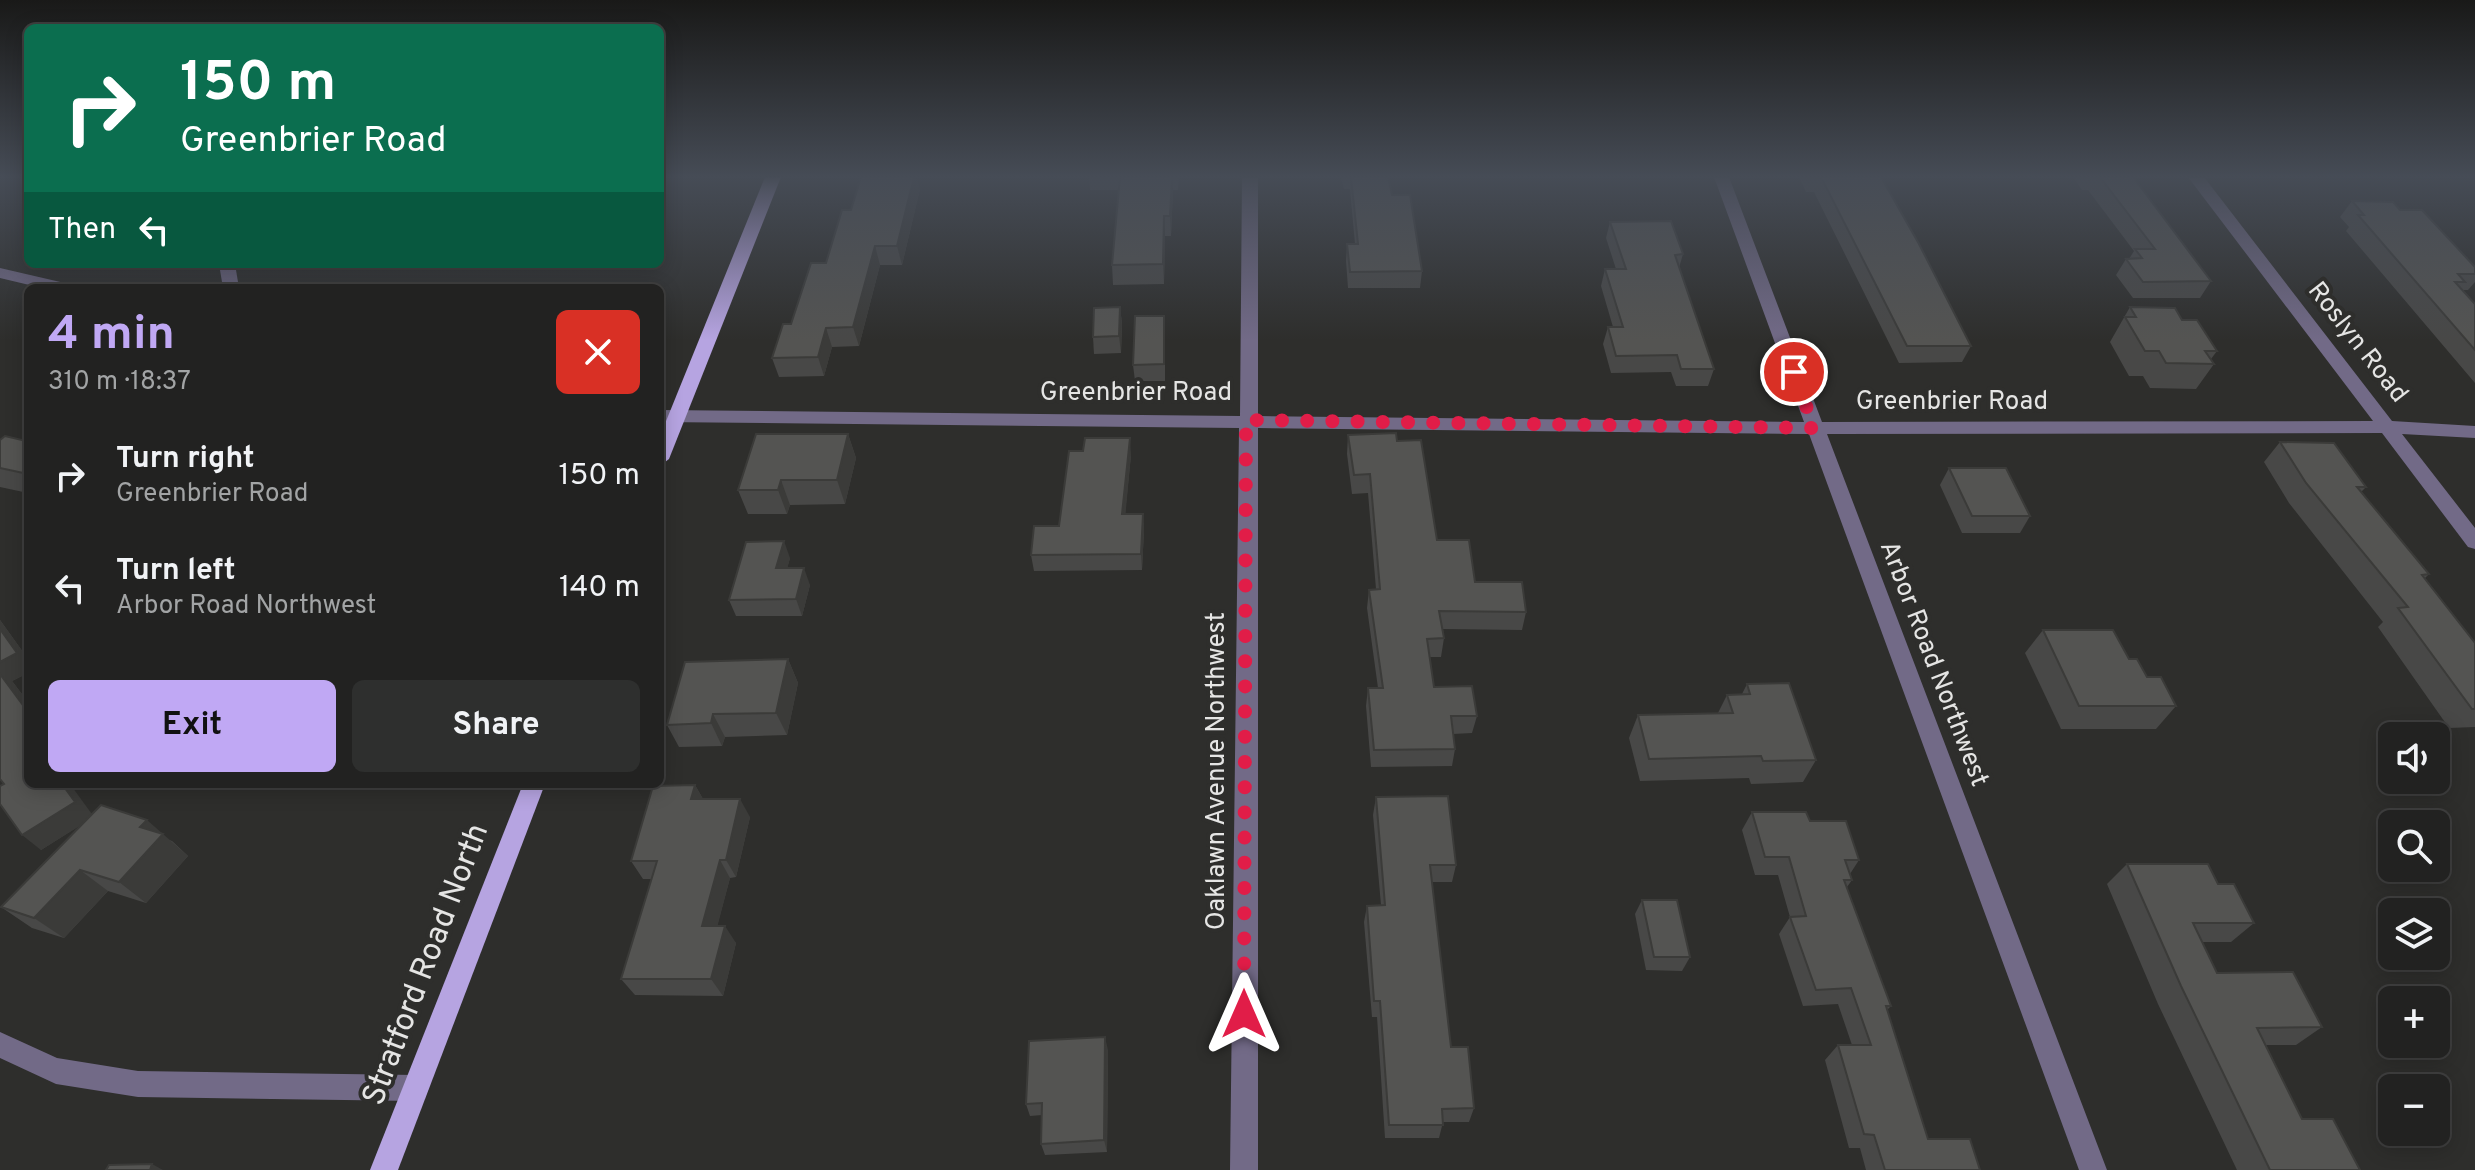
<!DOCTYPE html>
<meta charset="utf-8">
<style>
body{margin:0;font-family:Overpass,sans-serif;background:#2e2f2e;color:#f1f3f6;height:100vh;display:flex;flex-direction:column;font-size:30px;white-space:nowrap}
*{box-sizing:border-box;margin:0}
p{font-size:26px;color:#a2a4a5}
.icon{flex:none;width:44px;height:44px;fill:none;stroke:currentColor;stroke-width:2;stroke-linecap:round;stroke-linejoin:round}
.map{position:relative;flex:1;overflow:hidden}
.panel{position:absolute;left:24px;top:284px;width:640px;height:504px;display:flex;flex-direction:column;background:#222221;border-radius:12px;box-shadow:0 4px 20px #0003,0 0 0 2px #3f3f3f}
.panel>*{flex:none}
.hud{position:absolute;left:24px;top:24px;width:640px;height:244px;border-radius:12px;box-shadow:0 4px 20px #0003,0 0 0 2px #3f3f3f;background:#0b6e4f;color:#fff;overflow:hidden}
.tools{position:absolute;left:2378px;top:722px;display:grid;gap:16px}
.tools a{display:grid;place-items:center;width:72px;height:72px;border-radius:12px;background:#222221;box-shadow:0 4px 20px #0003,0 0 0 2px #3f3f3f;font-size:40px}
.pin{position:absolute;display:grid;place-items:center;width:68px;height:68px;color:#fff;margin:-34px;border:4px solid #fff;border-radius:50%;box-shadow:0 2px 8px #0007}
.me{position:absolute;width:88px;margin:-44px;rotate:0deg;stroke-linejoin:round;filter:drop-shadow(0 0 6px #0008)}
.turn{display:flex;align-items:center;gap:28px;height:168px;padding:0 24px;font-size:36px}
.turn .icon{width:104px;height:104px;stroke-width:2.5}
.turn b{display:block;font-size:56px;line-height:68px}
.then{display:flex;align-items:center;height:76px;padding:0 24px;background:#0003;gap:16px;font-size:30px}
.round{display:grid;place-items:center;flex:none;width:84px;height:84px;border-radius:12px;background:#2e2f2e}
.summary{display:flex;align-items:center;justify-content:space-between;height:136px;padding:0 24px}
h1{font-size:48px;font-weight:700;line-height:60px;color:#c0a8f4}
.action{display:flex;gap:16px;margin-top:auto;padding:16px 24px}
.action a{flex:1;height:92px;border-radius:12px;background:#c0a8f4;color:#111;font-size:32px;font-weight:700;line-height:92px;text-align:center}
.action a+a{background:#2e2f2e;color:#f1f3f6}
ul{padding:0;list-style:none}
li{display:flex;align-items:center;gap:24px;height:112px;padding:0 24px}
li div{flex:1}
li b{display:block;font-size:30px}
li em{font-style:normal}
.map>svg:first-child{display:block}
</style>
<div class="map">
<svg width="2475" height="1170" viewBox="0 0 2475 1170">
<rect width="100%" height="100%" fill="#2e2e2c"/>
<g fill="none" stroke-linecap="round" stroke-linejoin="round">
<g fill="#726a87" fill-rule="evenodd">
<path d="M1242,177H1258V416L1804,422L1714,177H1729L1822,422L2373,421L2188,177H2204L2392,421L2475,426V438L2402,434L2475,528V549L2468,547L2382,433L1827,434L2107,1170H2079L1809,434L1258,428V1170H1230L1239,428L660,422V410L1240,416Z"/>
<path d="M219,264H235L239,288H223Z"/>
<path d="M0,268L69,284L71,288H42L0,278Z"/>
<path d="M0,1032L57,1058L138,1071L416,1075L425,1079L429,1088L425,1097L416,1101L138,1097L56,1084L0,1058Z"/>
</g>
<g fill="#b6a4e1" fill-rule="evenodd">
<path d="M765,177H781L669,459L660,466V436Z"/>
<path d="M523,784H545L398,1170H370Z"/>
</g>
</g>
<g fill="#484847">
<path d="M1089,177H1179L1178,190H1173L1171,236H1165L1164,284L1113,285L1112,265L1119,190H1090Z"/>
<path d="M1341,177H1388L1392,195L1422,271L1420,288H1348L1346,261L1347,244H1355L1350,189H1344Z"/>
<path d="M1799,177H1881L1971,346L1962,362L1899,363L1814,192H1806Z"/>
<path d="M2073,177H2133L2211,281L2200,298H2133L2116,275L2126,259H2129L2134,251L2088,190H2082Z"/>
<path d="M920,189L902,265H880L859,346L832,347L824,376L779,377L772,358L826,263Z"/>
<path d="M2352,201L2400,210L2475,267V282L2468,290H2463L2475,304V383L2346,231L2349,227L2340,217Z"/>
<path d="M1610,222L1683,254L1679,268L1714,369L1708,386H1676L1671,372L1611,373L1603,344L1608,327H1613L1601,286L1605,269H1616L1606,238Z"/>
<path d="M1120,307L1122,324L1121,353L1094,354L1093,337Z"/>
<path d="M2130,307L2182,320L2217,351L2211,359L2214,364L2196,389L2150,388L2143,376H2129L2110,342Z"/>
<path d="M1165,333V381H1135L1133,365Z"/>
<path d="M848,434L856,458L845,504L790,505L787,514H748L738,490Z"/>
<path d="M1348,435L1397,441L1437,540L1475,582L1526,612L1522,630L1443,629L1444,638L1441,657H1430L1434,687L1477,716L1472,733L1453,734L1455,749L1452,766L1371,767L1366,706L1368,688H1378L1367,608L1369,590L1376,589L1368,493L1352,494L1347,454Z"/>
<path d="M28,439V493L0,487V440L26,441Z"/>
<path d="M2280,442L2366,487L2361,492L2429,574L2425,578L2475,643V727L2449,728L2378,627L2383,622L2289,503L2264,462Z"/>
<path d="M1131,455L1125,514H1143L1144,530L1142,570L1034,571L1031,555Z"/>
<path d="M1949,468L2030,516L2020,533H1962L1940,485Z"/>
<path d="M790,558L787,568L810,585L802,616H736L729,600Z"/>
<path d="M0,620L28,659V673L12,681L28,702V784L92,814L172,841L188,856L146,903L108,891L64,938L32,928L1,907L82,824L41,850L4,784Z"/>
<path d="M2043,630L2129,659L2176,706L2156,729H2061L2025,653Z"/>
<path d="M788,659L798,683L787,735L725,737L722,746L679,747L667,725Z"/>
<path d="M1747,684L1816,760L1803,782L1751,784L1749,778L1640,781L1629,738L1638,715L1718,713L1727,695L1742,694Z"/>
<path d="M695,785L703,799L750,817L736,877L730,878L717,926L736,943L723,996L635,995L621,979L651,879H643L631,861Z"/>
<path d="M1376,797L1456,865L1452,882H1432L1451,1047L1474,1108L1469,1122H1443L1439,1138H1385L1377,1017H1372L1364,922L1367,906L1381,905L1373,815Z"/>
<path d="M1752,812L1810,821L1859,860L1850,874L1852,880L1847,887L1891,1006L1887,1010L1928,1139L1980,1170H1866L1860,1148H1849L1825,1060L1838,1045H1852L1838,1004L1803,1006L1779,934L1790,917L1778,875H1755L1742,830Z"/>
<path d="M2127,864L2218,884L2254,923L2231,942H2202L2217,973L2322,1027L2296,1045H2266L2302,1119L2360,1170H2237L2158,1004L2107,884Z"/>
<path d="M1642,900L1690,957L1682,971L1646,970L1635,914Z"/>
<path d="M1108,1050L1107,1152L1045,1155L1041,1144L1042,1115L1030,1116L1026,1104Z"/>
</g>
<g fill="#3b3b39">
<path d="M914,177H917L920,189L902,265L897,246Z"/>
<path d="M1172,177L1173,190L1171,236L1170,216Z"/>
<path d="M1164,216L1165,236L1164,284L1163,264Z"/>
<path d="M875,246L880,265L859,346L853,327Z"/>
<path d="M1120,307L1122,324L1121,353L1119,336Z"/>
<path d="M826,328L832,347L824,376L818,357Z"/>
<path d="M848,434L856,458L845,504L837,480Z"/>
<path d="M1130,438L1131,455L1124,530L1122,514Z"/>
<path d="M781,480L790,505L787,514L778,490Z"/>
<path d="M1143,514L1144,530L1142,570L1141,554Z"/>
<path d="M784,541L790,558L783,585L776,568Z"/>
<path d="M804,568L810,585L802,616L796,599Z"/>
<path d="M0,620L28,659V673L12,681L28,702V712L0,674Z"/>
<path d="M788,659L798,683L787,735L776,713Z"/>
<path d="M713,714L725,737L722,746L711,723Z"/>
<path d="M62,784H70L94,817L41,850L22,835Z"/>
<path d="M695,785L706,804L691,799Z"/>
<path d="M740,799L750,817L736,877L726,860Z"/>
<path d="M147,820L188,856L146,903L119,882L140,827Z"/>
<path d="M720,860L730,878L713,943L702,926Z"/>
<path d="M80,870L108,891L64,938L34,918Z"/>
<path d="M725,926L736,943L723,996L711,979Z"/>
<path d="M1105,1037L1108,1050L1107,1152L1104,1140Z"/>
<path d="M152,1164L163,1170H150Z"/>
</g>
<g fill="#545452" stroke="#3b3b39" stroke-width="2">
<path d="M861,177H914L897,246H875L853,327L826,328L818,357L772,358L783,324H791L811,263H826L842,210H851Z"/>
<path d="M1120,177H1172L1170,216H1164L1163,264L1112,265Z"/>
<path d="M1351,177H1388L1392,195H1410L1422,271L1350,272L1347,244H1358Z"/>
<path d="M1821,177H1881L1919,244L1971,346H1907Z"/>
<path d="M2100,177H2133L2211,281L2143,282L2126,259L2142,258L2135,249H2155Z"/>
<path d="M2352,201L2393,202L2400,210H2422L2475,267V274H2458L2465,282H2455L2475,304V350L2358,215H2364Z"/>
<path d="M1671,221L1683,254L1675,255L1714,369H1681L1677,355L1616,356L1608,327H1623L1605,269H1626L1610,222Z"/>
<path d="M1120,307L1119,336L1093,337L1094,308Z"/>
<path d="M2130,307L2175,308L2182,320H2197L2217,351H2205L2214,364L2166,363L2159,351H2145L2125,317H2136Z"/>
<path d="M1135,316H1164V364L1133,365Z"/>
<path d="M1396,433L1397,441L1421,440L1437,540H1469L1475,582H1522L1526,612L1439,611L1444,638L1427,639L1434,687L1472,686L1477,716H1451L1455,749L1374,750L1368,688H1383L1369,590L1380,589L1370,474L1354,475L1348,435Z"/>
<path d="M756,434H848L837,480H781L778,490H738Z"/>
<path d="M5,436L26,441L28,439V474L0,468V440Z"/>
<path d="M1085,438H1130L1122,514H1143L1141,554L1031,555L1034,526H1059L1069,451H1083Z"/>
<path d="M2280,442L2334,443L2366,487H2357L2429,574L2422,575L2475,643V709H2472L2398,608L2408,607L2306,483Z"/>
<path d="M1949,468H2006L2030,516H1972Z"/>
<path d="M784,541L776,568H804L796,599L729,600L746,542Z"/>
<path d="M0,629L17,653L0,662Z"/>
<path d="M2043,630H2113L2129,659H2137L2147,677H2161L2176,706H2079Z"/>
<path d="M788,659L776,713L713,714L711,723L667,725L685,662Z"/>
<path d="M0,674L28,712V730L24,732L28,737V784H62L75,802L22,835L0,804V786L4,784L0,779Z"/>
<path d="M1789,683L1816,760L1763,761L1761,756L1649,759L1638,715L1733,713L1727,695L1750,694L1747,684Z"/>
<path d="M695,785L691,799H740L726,860H720L702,926H725L711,979H621L657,861H631L653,786Z"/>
<path d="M1448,796L1456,865H1430L1451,1047H1468L1474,1108L1442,1109L1443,1125H1389L1380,1001H1374L1367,906L1385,905L1376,797Z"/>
<path d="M101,805L147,820L140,827L163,834L119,882L80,870L34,918L1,907Z"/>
<path d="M1752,812H1806L1810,821H1846L1859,860H1845L1852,880H1844L1891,1006H1886L1928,1139H1970L1980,1170H1885L1874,1135L1864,1134L1838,1045H1871L1851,988L1816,990L1790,917L1806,916L1789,857H1765Z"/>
<path d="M2127,864H2208L2218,884H2234L2254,923H2193L2217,973L2293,972L2322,1027L2257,1028L2302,1119H2333L2360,1170H2270L2181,986Z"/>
<path d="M1642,900H1677L1690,957H1654Z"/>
<path d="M1105,1037L1104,1140L1041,1144L1042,1103L1026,1104L1029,1041Z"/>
<path d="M152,1164L150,1170H106L109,1165Z"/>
</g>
<linearGradient id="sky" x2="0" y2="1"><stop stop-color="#191918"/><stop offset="0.52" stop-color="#464c56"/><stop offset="1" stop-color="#464c56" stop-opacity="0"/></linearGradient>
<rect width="2475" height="340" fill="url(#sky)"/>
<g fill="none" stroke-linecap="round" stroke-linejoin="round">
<path stroke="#e11d48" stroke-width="14" stroke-dasharray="0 25.2" d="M1244,1014L1246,420L1814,428L1794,372"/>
</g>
<g text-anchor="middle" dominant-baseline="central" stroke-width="8" stroke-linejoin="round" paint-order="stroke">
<g font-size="26" fill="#e5e5e4" stroke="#2e2e2c">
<text transform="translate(2357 343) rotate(52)">Roslyn Road</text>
<text x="1136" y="393">Greenbrier Road</text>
<text x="1952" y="402">Greenbrier Road</text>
<text transform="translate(1933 664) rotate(69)">Arbor Road Northwest</text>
<text transform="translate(1217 771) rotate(-90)">Oaklawn Avenue Northwest</text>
</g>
<g font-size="32" fill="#e5e5e4" stroke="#2e2e2c">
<text transform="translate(427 965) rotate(-69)">Stratford Road North</text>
</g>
</g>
</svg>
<div class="tools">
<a><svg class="icon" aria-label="sound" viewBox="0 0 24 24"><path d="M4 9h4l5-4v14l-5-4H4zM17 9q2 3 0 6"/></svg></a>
<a><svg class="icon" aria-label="search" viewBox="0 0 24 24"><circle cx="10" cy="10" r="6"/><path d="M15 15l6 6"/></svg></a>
<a><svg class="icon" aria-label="layers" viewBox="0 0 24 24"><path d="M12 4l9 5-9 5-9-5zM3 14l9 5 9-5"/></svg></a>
<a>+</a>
<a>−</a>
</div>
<div class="pin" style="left:1794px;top:372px;background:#d93025"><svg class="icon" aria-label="arrive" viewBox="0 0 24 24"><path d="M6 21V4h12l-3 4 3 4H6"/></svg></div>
<svg class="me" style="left:1244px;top:1014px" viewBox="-20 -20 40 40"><path d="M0-17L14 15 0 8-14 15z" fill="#e11d48" stroke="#fff" stroke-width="4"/></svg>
<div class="hud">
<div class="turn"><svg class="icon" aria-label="right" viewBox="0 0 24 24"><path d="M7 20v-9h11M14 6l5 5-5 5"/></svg><div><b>150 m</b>Greenbrier Road</div></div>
<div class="then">Then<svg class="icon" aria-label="left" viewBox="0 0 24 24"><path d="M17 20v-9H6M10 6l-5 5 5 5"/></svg></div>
</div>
<section class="panel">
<div class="summary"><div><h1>4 min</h1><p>310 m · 18:37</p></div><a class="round" style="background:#d93025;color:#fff"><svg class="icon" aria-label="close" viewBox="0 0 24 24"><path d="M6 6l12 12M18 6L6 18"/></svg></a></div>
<ul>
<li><svg class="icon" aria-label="right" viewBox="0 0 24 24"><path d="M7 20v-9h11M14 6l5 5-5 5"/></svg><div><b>Turn right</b><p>Greenbrier Road</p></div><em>150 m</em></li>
<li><svg class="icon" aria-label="left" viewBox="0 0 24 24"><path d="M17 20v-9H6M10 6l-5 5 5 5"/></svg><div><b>Turn left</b><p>Arbor Road Northwest</p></div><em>140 m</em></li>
</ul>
<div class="action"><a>Exit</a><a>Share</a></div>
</section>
</div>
